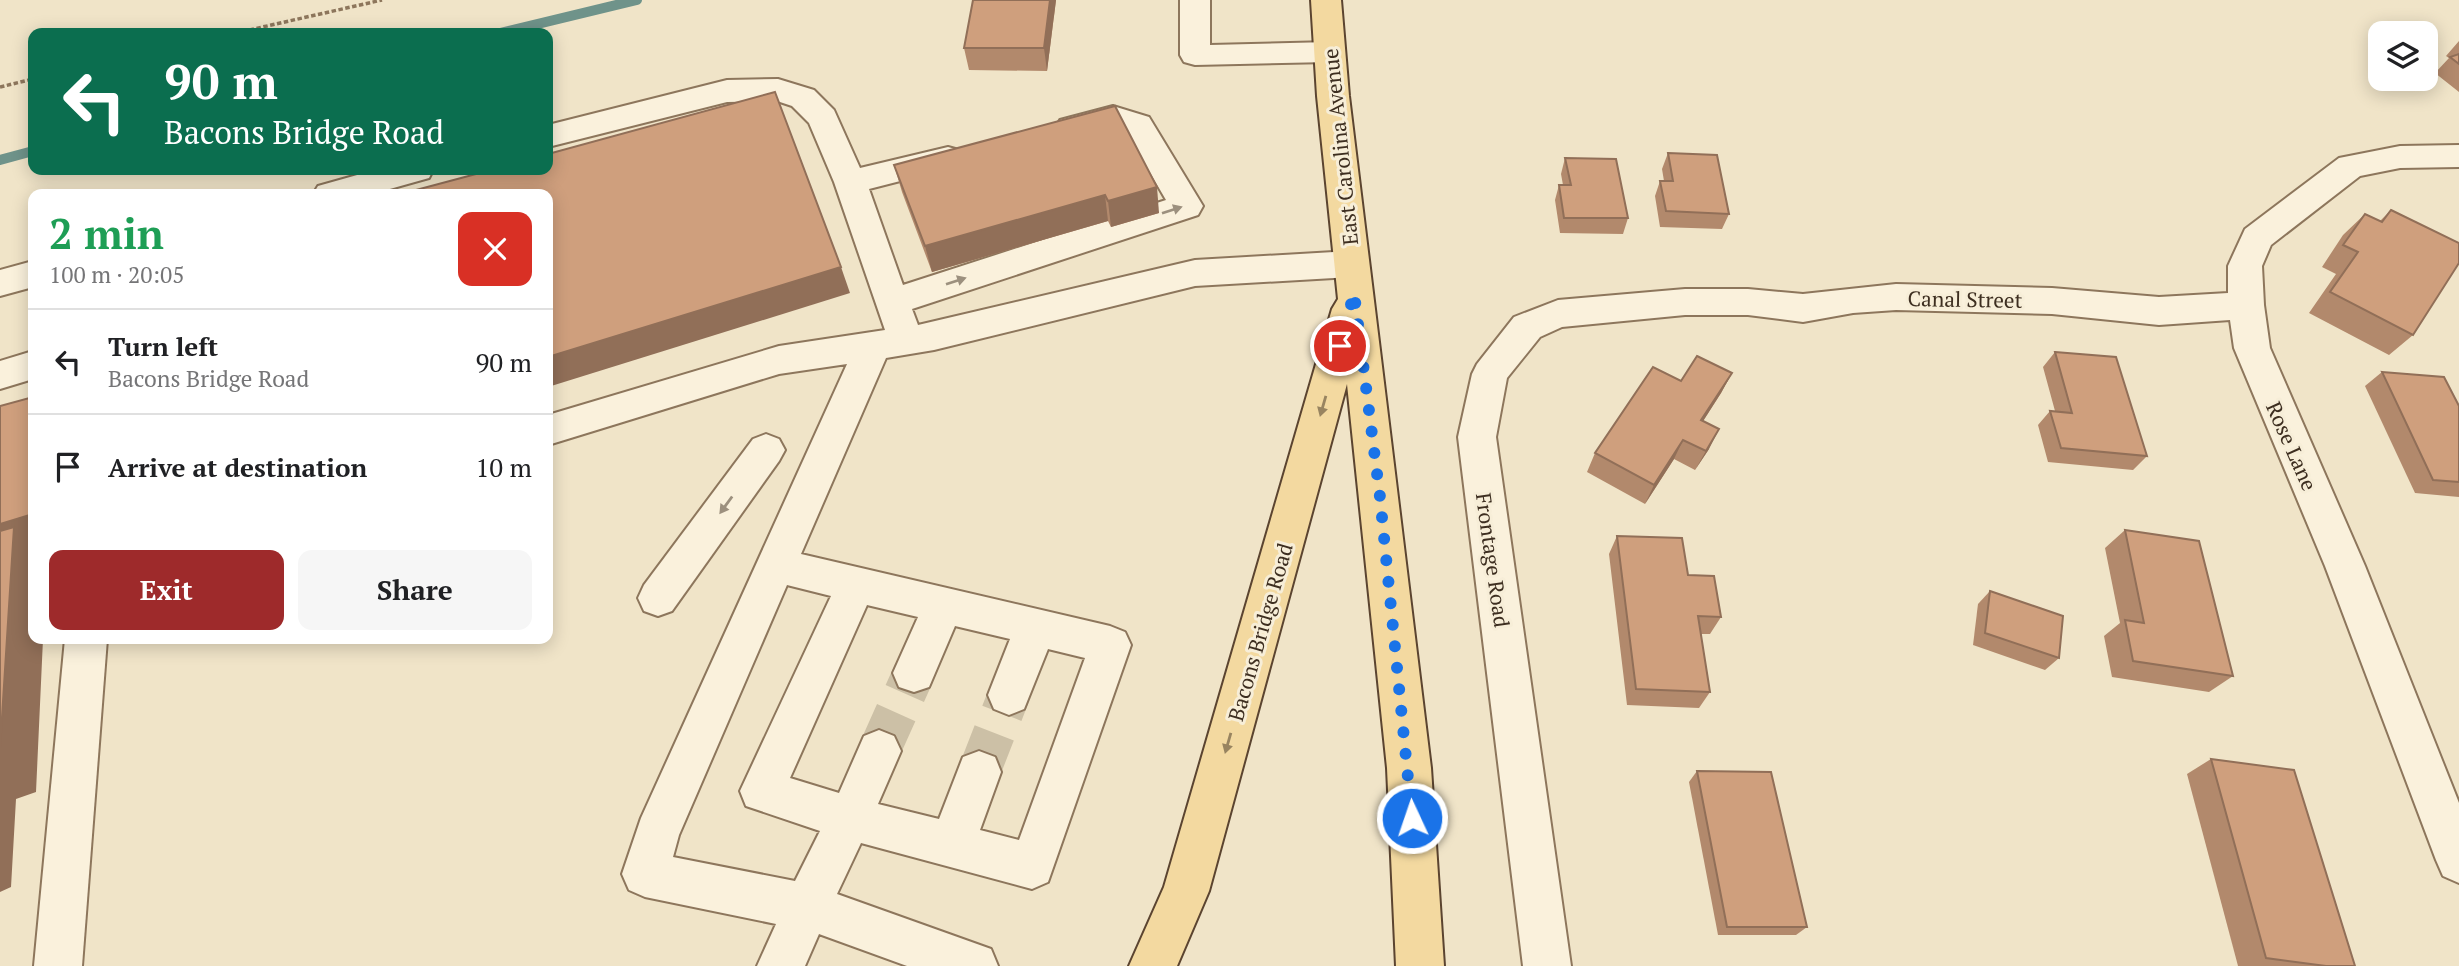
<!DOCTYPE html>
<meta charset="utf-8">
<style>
body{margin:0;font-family:"PT Serif",serif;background:#f6f6f6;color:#202124;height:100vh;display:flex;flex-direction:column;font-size:26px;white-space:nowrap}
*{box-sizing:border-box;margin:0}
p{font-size:23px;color:#757577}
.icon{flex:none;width:38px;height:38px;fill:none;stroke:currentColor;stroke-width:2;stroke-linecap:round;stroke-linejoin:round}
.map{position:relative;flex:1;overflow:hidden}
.sheet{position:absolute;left:28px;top:189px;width:525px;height:455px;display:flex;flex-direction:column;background:#fff;border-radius:14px;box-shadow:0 4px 18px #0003}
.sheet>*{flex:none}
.guide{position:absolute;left:28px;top:28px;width:525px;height:147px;border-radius:14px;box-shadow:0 4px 18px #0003;background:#0b6e4f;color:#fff;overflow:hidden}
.buttons{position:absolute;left:2368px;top:21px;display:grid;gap:14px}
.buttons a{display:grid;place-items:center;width:70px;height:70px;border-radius:14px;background:#fff;box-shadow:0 4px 18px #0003;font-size:35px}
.pin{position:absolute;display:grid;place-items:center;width:60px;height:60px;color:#fff;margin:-30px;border:4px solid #fff;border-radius:50%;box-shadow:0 2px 7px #0007}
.me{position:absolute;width:77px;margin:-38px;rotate:357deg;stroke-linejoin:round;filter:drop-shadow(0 0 5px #0008)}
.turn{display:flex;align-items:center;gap:24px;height:147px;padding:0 21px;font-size:32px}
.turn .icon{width:91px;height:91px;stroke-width:2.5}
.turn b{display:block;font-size:49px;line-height:60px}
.round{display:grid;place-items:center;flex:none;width:74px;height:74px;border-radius:14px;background:#f6f6f6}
.summary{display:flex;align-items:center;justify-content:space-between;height:119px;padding:0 21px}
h1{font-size:42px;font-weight:700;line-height:52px;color:#1e9e55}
.cta{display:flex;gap:14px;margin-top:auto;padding:14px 21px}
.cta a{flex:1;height:80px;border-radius:14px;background:#9e2a2b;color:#fff;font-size:28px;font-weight:700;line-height:80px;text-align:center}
.cta a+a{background:#f6f6f6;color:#202124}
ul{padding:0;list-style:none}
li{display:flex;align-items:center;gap:21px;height:105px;padding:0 21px;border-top:2px solid #e0e0e0}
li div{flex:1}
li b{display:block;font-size:26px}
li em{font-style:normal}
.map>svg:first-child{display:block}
</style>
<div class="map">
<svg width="2459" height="966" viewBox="0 0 2459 966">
<rect width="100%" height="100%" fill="#f0e4c8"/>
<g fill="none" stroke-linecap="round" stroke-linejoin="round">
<g stroke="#6f938a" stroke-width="10">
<path d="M500,33L637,0"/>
<path d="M0,160L33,151"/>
</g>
<g stroke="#ccc0a6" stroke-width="42" stroke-dasharray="42 21" stroke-linecap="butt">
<path d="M879,751L914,673"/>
<path d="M979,772L1009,695"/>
</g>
<g stroke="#8d765c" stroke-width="4">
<g id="minor">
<path d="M1180,0H1210V45L1330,42L1341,45L1345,52L1341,59L1330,62L1195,65L1184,62L1180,55Z"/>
<path d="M778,79L814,90L834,110L860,168L948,147L959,150L964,158L959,166L869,189L903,285L1166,200L1127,133C1101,125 1084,143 1060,136L1055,128L1060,120L1113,106L1149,117L1203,206L1198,215L912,309L918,325L1195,260L1351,251L1363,255L1368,264L1363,273L1351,277L1195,286L934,350L886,358L801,554L1110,626L1125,632L1131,645L1048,882L1032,889L861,843L837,894L991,949L998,966H907L819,934L805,966H757L776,924L645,897L629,890L622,874L641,818L847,364L779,374L548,445V415L779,346L885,330L834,182L809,123L792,106L777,101L727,102L548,147V125L727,80ZM787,585L831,596L740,791L746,806L820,831L795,881L673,857L679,835ZM867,605L918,617L893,673L899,687L914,692L929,687L955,626L1010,639L988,695L994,709L1009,715L1024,709L1048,649L1085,658L1019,840L980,830L1001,772L995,757L979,751L963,757L939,819L878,804L901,751L894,736L879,730L864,736L839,793L790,778Z"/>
<path d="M2459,145V167L2400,168L2360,176L2271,245L2262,266L2264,305L2270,348L2365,566L2459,803V883L2443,876L2436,860L2325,566L2234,348L2230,320L2159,325L2052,314L1896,310L1853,313L1803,322L1748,315H1685L1562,327L1540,337L1507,378L1496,437L1571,966H1523L1458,437L1472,374L1477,364L1514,317L1558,300L1685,289H1748L1803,294L1896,284L2052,288L2159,297L2228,293V266L2245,229L2339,158L2400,146Z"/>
<path d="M375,170H433L429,178L372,194H313L318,186Z"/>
<path d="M33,261V287L0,296V270Z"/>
<path d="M33,351V379L0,389V361Z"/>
<path d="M766,434L779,439L785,450L779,461L672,611L658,616L644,611L638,598L644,585L753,439Z"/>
<path d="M65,639H107L82,966H34Z"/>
</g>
</g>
<g stroke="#5b4430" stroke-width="4">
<path id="major" d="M1311,0H1341L1349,96L1431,768L1444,966H1396L1387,768L1347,384L1209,891L1177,966H1129L1164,887L1332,309L1338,299L1317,96Z"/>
</g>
<g stroke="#8d765c" stroke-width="3.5" stroke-dasharray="4.5 2.5" stroke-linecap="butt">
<path d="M236,33L382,0"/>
<path d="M0,87L33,79"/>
</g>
<use href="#minor" fill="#faf1dc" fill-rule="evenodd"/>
<use href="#major" fill="#f3d9a0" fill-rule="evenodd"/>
</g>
<g fill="#b2896c">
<path d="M973,0H1056L1047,71L969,70L964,48Z"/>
<path d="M2459,41V92L2435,73L2449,58L2446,56Z"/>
<path d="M1115,106L1159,213L1111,227L1108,221L932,272L902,192L894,165Z"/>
<path d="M1668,153L1729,214L1722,229L1660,227L1655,196L1660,181H1664L1662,169Z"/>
<path d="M1565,158L1628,218L1623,234L1560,233L1555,200L1559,185H1563L1561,174Z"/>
<path d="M2391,210L2413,335L2389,355L2309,313L2336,274L2322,267L2343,235L2365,214L2380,221Z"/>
<path d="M2055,352L2147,456L2133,470L2048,462L2038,425L2050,411H2055L2043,367Z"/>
<path d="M2382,372L2459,406V497L2415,493L2365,386Z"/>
<path d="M1732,373L1721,393L1703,421L1709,449L1695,470L1674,459L1645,504L1587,472L1595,453L1681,381Z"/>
<path d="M2125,530L2233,676L2209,692L2112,677L2104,636L2120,623L2105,548Z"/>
<path d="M1617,536L1688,575L1721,617L1710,634H1701L1710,692L1699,708L1627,705L1609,554Z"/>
<path d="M1990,591L2059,658L2045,670L1973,645L1978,604Z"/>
<path d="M2211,759L2355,966H2238L2187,774Z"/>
<path d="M1697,771L1807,927L1796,935H1718L1689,782Z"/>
</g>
<g fill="#916f58">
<path d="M1050,0H1056L1047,71L1044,48Z"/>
<path d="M1157,187L1159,213L1111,227L1108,201Z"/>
<path d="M1105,195L1108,221L932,272L925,246Z"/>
<path d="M841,267L850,293L548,387V357Z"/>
<path d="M1732,373L1721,393L1691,440L1701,420Z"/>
<path d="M1719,429L1709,449L1695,470L1706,451Z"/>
<path d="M1683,440L1674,459L1645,504L1654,485Z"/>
<path d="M33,514V639H43L36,792L16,799L11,887L0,892V524Z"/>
</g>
<g fill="#cf9f7d" stroke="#916f58" stroke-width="2">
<path d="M973,0H1050L1044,48H964Z"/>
<path d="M2459,54V64L2450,57Z"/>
<path d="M775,92L841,267L548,357V194H401L491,170H548V154Z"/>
<path d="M1115,106L1157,187L1108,201L1105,195L925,246L894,165Z"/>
<path d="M1668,153L1717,155L1729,214L1666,211L1660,181H1673Z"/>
<path d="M1565,158L1616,159L1628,218H1564L1559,185H1571Z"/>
<path d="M2391,210L2459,243V263L2413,335L2330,292L2358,252L2343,245L2365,214L2382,222Z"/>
<path d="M2055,352L2116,357L2147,456L2061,448L2050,411L2072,413Z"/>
<path d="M1697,356L1732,373L1701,420L1719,429L1706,451L1683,440L1654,485L1595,453L1653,367L1681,381Z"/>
<path d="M2382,372L2444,377L2459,406V482L2433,480Z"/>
<path d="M33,397V514L0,524V406Z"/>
<path d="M14,527L0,749V531Z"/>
<path d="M2125,530L2199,541L2233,676L2133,661L2125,620L2144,623Z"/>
<path d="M1617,536L1682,538L1688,575L1714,576L1721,617L1698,616L1710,692L1636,689Z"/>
<path d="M1990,591L2063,616L2059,658L1985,633Z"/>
<path d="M2211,759L2294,770L2355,966H2326L2266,958Z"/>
<path d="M1697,771L1771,772L1807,927H1727Z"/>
</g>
<defs><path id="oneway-solid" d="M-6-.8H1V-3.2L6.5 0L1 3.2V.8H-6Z" transform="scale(1.75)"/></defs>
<g fill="#9c907e">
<use href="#oneway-solid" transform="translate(1172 210) rotate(-18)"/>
<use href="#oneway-solid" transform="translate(956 281) rotate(-18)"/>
<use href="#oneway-solid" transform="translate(726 505) rotate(126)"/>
</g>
<g fill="#988460">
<use href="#oneway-solid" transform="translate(1323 406) rotate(106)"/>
<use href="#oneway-solid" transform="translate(1228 743) rotate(106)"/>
</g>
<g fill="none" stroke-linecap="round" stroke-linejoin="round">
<path stroke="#1a73e8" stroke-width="12" stroke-dasharray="0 21.6" d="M1340,346L1354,293L1380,497L1412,818"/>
</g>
<g text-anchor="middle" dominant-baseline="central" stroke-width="6" stroke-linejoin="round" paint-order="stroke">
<g font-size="21" fill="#3d2e20" stroke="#f7eed8">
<text transform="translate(1340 147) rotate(-96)">East Carolina Avenue</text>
<text transform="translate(1965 299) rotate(1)">Canal Street</text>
<text transform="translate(2292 446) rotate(66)">Rose Lane</text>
<text transform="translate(1493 560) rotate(82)">Frontage Road</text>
<text transform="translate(1260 632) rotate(-74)">Bacons Bridge Road</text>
</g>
</g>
</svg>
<div class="buttons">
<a><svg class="icon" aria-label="layers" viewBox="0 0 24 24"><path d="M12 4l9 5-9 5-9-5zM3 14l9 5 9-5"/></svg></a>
</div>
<div class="pin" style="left:1340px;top:346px;background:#d93025"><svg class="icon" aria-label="arrive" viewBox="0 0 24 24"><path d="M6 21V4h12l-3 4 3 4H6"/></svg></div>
<svg class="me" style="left:1412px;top:818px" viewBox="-20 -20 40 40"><circle r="17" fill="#1a73e8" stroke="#fff" stroke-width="3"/><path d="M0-11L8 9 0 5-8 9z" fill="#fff"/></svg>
<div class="guide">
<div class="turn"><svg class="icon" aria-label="left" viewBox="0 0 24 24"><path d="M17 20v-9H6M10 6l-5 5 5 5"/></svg><div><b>90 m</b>Bacons Bridge Road</div></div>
</div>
<section class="sheet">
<div class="summary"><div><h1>2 min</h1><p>100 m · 20:05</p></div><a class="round" style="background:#d93025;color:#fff"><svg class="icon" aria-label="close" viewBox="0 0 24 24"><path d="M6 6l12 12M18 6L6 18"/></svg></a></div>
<ul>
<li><svg class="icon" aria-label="left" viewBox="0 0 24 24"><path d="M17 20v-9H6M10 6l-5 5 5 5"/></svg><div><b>Turn left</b><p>Bacons Bridge Road</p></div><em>90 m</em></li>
<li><svg class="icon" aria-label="arrive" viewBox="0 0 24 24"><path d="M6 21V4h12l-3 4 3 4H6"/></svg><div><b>Arrive at destination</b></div><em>10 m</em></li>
</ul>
<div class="cta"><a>Exit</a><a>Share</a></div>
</section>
</div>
